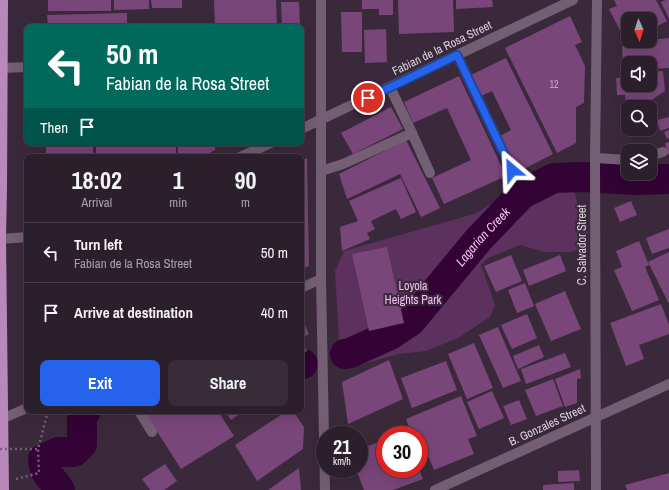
<!DOCTYPE html>
<style>
body{margin:0;font-family:"Archivo Narrow",sans-serif;background:#382c38;color:#f1f3f6;height:100vh;display:flex;flex-direction:column;font-size:15px;white-space:nowrap}
*{box-sizing:border-box;margin:0}
p{font-size:13px;color:#a6a2a9}
.icon{flex:none;width:22px;height:22px;fill:none;stroke:currentColor;stroke-width:2;stroke-linecap:round;stroke-linejoin:round}
.map{position:relative;flex:1;overflow:hidden}
.sheet{position:absolute;left:24px;top:154px;width:280px;height:260px;display:flex;flex-direction:column;background:#2c1f2c;border-radius:8px;box-shadow:0 4px 16px #0002,0 0 0 1px #483d48}
.sheet>*{flex:none}
.banner{position:absolute;left:24px;top:24px;width:280px;height:122px;border-radius:8px;box-shadow:0 4px 16px #0002,0 0 0 1px #483d48;background:#00695c;color:#fff;overflow:hidden}
.needle{width:26px;rotate:177deg}
.buttons{position:absolute;left:621px;top:12px;display:grid;gap:8px}
.buttons a{display:grid;place-items:center;width:36px;height:36px;border-radius:8px;background:#2c1f2c;box-shadow:0 4px 16px #0002,0 0 0 1px #483d48;font-size:20px}
.speed{position:absolute;left:316px;top:426px;display:flex;gap:8px;font-size:20px;font-weight:700;text-align:center}
.speed>*{display:grid;place-content:center;width:52px;height:52px;border-radius:50%;background:#2c1f2c;box-shadow:0 4px 16px #0002,0 0 0 1px #483d48;line-height:1}
.speed small{font-size:10px;font-weight:400}
.speed .limit{border:6px solid #d22;background:#fff;color:#111}
.pin{position:absolute;display:grid;place-items:center;width:34px;height:34px;color:#fff;margin:-17px;border:2px solid #fff;border-radius:50%;box-shadow:0 1px 4px #0007}
.me{position:absolute;width:44px;margin:-22px;rotate:334deg;stroke-linejoin:round;filter:drop-shadow(0 0 3px #0008)}
.turn{display:flex;align-items:center;gap:14px;height:84px;padding:0 16px;font-size:18px}
.turn .icon{width:52px;height:52px;stroke-width:2.5}
.turn b{display:block;font-size:28px;line-height:34px}
.then{display:flex;align-items:center;height:38px;padding:0 16px;background:#0003;gap:8px;font-size:15px}
.eta{display:flex;justify-content:space-evenly;align-items:center;height:68px;text-align:center}
.eta b{font-size:24px;font-weight:700;line-height:28px}
.primary-button{display:flex;gap:8px;margin-top:auto;padding:8px 16px}
.primary-button a{flex:1;height:46px;border-radius:8px;background:#2563eb;color:#fff;font-size:16px;font-weight:700;line-height:46px;text-align:center}
.primary-button a+a{background:#382c38;color:#f1f3f6}
ul{padding:0;list-style:none}
li{display:flex;align-items:center;gap:12px;height:60px;padding:0 16px;border-top:1px solid #483d48}
li div{flex:1}
li b{display:block;font-size:15px}
li em{font-style:normal}
.map>svg:first-child{display:block}
</style>
<div class="map">
<svg width="669" height="490" viewBox="0 0 669 490">
<rect width="100%" height="100%" fill="#3a293a"/>
<path fill="#5d315e" d="M567,163L578,205L588,230L585,247L571,252H545L520,245L488,258L481,265L495,305L490,317L458,338L426,351L398,354L345,369L340,360L335,271L344,251L474,214Z"/>
<g fill="none" stroke-linecap="round" stroke-linejoin="round">
<g stroke="#320334" stroke-width="30">
<path id="s1" d="M345,354L350,353L390,335L411,321L478,240L522,194L554,178L582,177L637,180L669,179"/>
<path d="M301,364H303"/>
<path d="M60,490C52,477 44,476 43,459L58,452H74L82,444V417L86,411"/>
</g>
</g>
<g fill="#794679">
<rect x="48" y="0" width="63" height="11"/>
<path d="M114,0H149V9L114,10Z"/>
<path d="M151,0H182V8H152Z"/>
<path d="M214,0H276L277,27H215Z"/>
<path d="M362,0H393V15H379V9H362Z"/>
<path d="M398,0H453L454,32L399,34Z"/>
<path d="M456,0H492L493,7L456,9Z"/>
<path d="M614,0H656L667,21L650,30V19H628V41L626,42L609,9L617,6Z"/>
<path d="M666,0H669V19L661,2Z"/>
<path d="M281,2H299L300,26L282,27Z"/>
<path d="M341,12H362V52H342Z"/>
<path d="M127,13V27H48L47,15Z"/>
<path d="M570,16L582,42L575,45L585,66L584,103L576,107V143L557,153L505,48Z"/>
<path d="M386,29L387,62L365,63L364,30Z"/>
<path d="M669,38V68L650,69V63H628V70H623L622,46L634,45V41H650V40Z"/>
<path d="M506,58L553,154L518,172L500,136L511,130L492,91L481,96L471,75Z"/>
<path d="M663,71L665,91L641,107H628V111L626,112L625,95H617L616,78L628,77V85H650V72Z"/>
<path d="M459,76L506,176L444,204L432,178L471,160L447,108L413,123L404,102Z"/>
<path d="M391,107L403,129L353,154L341,133Z"/>
<path d="M669,117V128L660,131L657,120Z"/>
<path d="M669,130V138L667,139L664,132Z"/>
<path d="M406,140L440,208L421,217L400,174L347,199L339,174Z"/>
<path d="M669,142V154L668,155L665,143Z"/>
<rect x="46" y="143" width="47" height="14"/>
<rect x="96" y="143" width="80" height="14"/>
<path d="M178,143H215V150L202,157H178Z"/>
<path d="M307,158L309,266L301,269V161Z"/>
<path d="M401,178L416,212L401,219L396,209L371,221L375,229L367,233L370,239L342,251L340,227L358,221L349,201Z"/>
<path d="M631,201L637,215L620,222L614,208Z"/>
<path d="M669,229V248L652,254L646,238Z"/>
<path d="M639,241L649,265L645,267L659,300L632,311L614,270L622,267L616,251Z"/>
<path d="M387,247L404,323L369,331L352,254Z"/>
<path d="M669,252V304L648,262Z"/>
<path d="M511,255L522,281L496,292L484,266Z"/>
<path d="M560,255L566,271L529,286L523,270Z"/>
<path d="M525,283L534,306L517,313L508,290Z"/>
<path d="M565,291L581,329L551,341L535,304Z"/>
<path d="M661,304L669,325V334L639,345L644,359L626,366L610,323Z"/>
<path d="M527,314L537,338L512,349L501,325Z"/>
<path d="M301,316L309,334L301,338Z"/>
<path d="M498,327L521,381L503,388L479,335Z"/>
<path d="M474,343L493,388L467,399L448,354Z"/>
<path d="M303,344L307,351L301,354V345Z"/>
<path d="M539,345L544,357L518,369L513,356Z"/>
<path d="M565,353L571,367L526,384L521,369Z"/>
<path d="M389,360L403,399L348,424L342,382Z"/>
<path d="M446,361L457,390L412,408L401,378Z"/>
<path d="M580,369L581,378L577,379V403L565,407L555,379Z"/>
<path d="M553,379L563,406L536,416L525,390Z"/>
<path d="M492,391L504,418L479,429L467,402Z"/>
<path d="M461,396L477,436L468,439L474,454L434,470L428,456L421,458L419,452V435H412L406,419Z"/>
<path d="M519,400L527,419L511,425L503,406Z"/>
<path d="M144,411H218L234,436L181,469Z"/>
<path d="M225,411H244L231,420Z"/>
<path d="M287,411H293L304,427L303,449L257,481L235,445Z"/>
<path d="M385,440V469H419L423,479L393,490H364L356,469H359V449Z"/>
<path d="M165,464L177,481L164,490H150L142,479Z"/>
<path d="M299,468L301,490H268Z"/>
<path d="M579,470L580,481L558,482V471Z"/>
<path d="M669,473V490H627L625,485Z"/>
<path d="M574,483V490H543V485Z"/>
</g>
<g fill="none" stroke-linecap="round" stroke-linejoin="round">
<path stroke="#726372" stroke-width="2.5" stroke-dasharray="2 3" stroke-linecap="butt" d="M16,479L39,473L38,449L48,411"/>
<g stroke="#745e74" stroke-width="10">
<path d="M321,0V279L325,490"/>
<path d="M457,55L512,170"/>
<path d="M2,68L27,67"/>
<path d="M390,87L412,133"/>
<path d="M301,129L573,0"/>
<path d="M650,156L663,152"/>
<path d="M240,157L271,143"/>
<path d="M595,158L628,160"/>
<path d="M321,171L343,164L412,133L430,173"/>
<path d="M0,239L27,237"/>
<path d="M301,288L321,279"/>
<path d="M139,411L152,432"/>
<path d="M4,418L27,408"/>
<path d="M435,490L669,384"/>
<path d="M596,490L595,158L597,0"/>
</g>
<path stroke="#b889b8" stroke-width="10" d="M3,0L2,187L1,239L4,490"/>
<path stroke="#726372" stroke-width="2.5" stroke-dasharray="2 3" stroke-linecap="butt" d="M0,449H38"/>
</g>
<g fill="none" stroke-linecap="round" stroke-linejoin="round">
<g stroke="#184099" stroke-width="10">
<path id="route" d="M368,98L457,55L512,170"/>
</g>
<use href="#route" stroke="#2563eb" stroke-width="7"/>
</g>
<g text-anchor="middle" dominant-baseline="central" stroke-width="4" stroke-linejoin="round" paint-order="stroke">
<g font-size="10" fill="#c3aec2">
<text x="554" y="84">12</text>
</g>
<g font-size="12" fill="#dcd1db" stroke="#3a293a">
<text transform="translate(442 48) rotate(-26)">Fabian de la Rosa Street</text>
<text transform="translate(582 245) rotate(-90)">C. Salvador Street</text>
<text transform="translate(547 425) rotate(-25)">B. Gonzales Street</text>
</g>
<g font-size="12" fill="#fabefa" stroke="#3a293a">
<text x="413" y="286">Loyola<tspan x="413" dy="14">Heights Park</tspan></text>
</g>
<g font-size="13" font-style="italic" fill="#fabef9" stroke="#3a293a">
<text stroke="none"><textPath href="#s1" startOffset="185">Lagarian Creek</textPath></text>
</g>
</g>
</svg>
<div class="buttons">
<a><svg class="needle" viewBox="-14 -14 28 28"><path d="M0-13l5 13h-10z" fill="#e53935"/><path d="M0 13l5-13h-10z" fill="#a6a2a9"/></svg></a>
<a><svg class="icon" aria-label="sound" viewBox="0 0 24 24"><path d="M4 9h4l5-4v14l-5-4H4zM17 9q2 3 0 6"/></svg></a>
<a><svg class="icon" aria-label="search" viewBox="0 0 24 24"><circle cx="10" cy="10" r="6"/><path d="M15 15l6 6"/></svg></a>
<a><svg class="icon" aria-label="layers" viewBox="0 0 24 24"><path d="M12 4l9 5-9 5-9-5zM3 14l9 5 9-5"/></svg></a>
</div>
<div class="speed"><div>21<small>km/h</small></div><div class="limit">30</div></div>
<div class="pin" style="left:368px;top:98px;background:#d93025"><svg class="icon" aria-label="arrive" viewBox="0 0 24 24"><path d="M6 21V4h12l-3 4 3 4H6"/></svg></div>
<svg class="me" style="left:512px;top:170px" viewBox="-20 -20 40 40"><path d="M0-17L14 15 0 8-14 15z" fill="#2563eb" stroke="#fff" stroke-width="4"/></svg>
<div class="banner">
<div class="turn"><svg class="icon" aria-label="left" viewBox="0 0 24 24"><path d="M17 20v-9H6M10 6l-5 5 5 5"/></svg><div><b>50 m</b>Fabian de la Rosa Street</div></div>
<div class="then">Then<svg class="icon" aria-label="arrive" viewBox="0 0 24 24"><path d="M6 21V4h12l-3 4 3 4H6"/></svg></div>
</div>
<section class="sheet">
<div class="eta">
<div><b>18:02</b><p>Arrival</p></div>
<div><b>1</b><p>min</p></div>
<div><b>90</b><p>m</p></div>
</div>
<ul>
<li><svg class="icon" aria-label="left" viewBox="0 0 24 24"><path d="M17 20v-9H6M10 6l-5 5 5 5"/></svg><div><b>Turn left</b><p>Fabian de la Rosa Street</p></div><em>50 m</em></li>
<li><svg class="icon" aria-label="arrive" viewBox="0 0 24 24"><path d="M6 21V4h12l-3 4 3 4H6"/></svg><div><b>Arrive at destination</b></div><em>40 m</em></li>
</ul>
<div class="primary-button"><a>Exit</a><a>Share</a></div>
</section>
</div>
